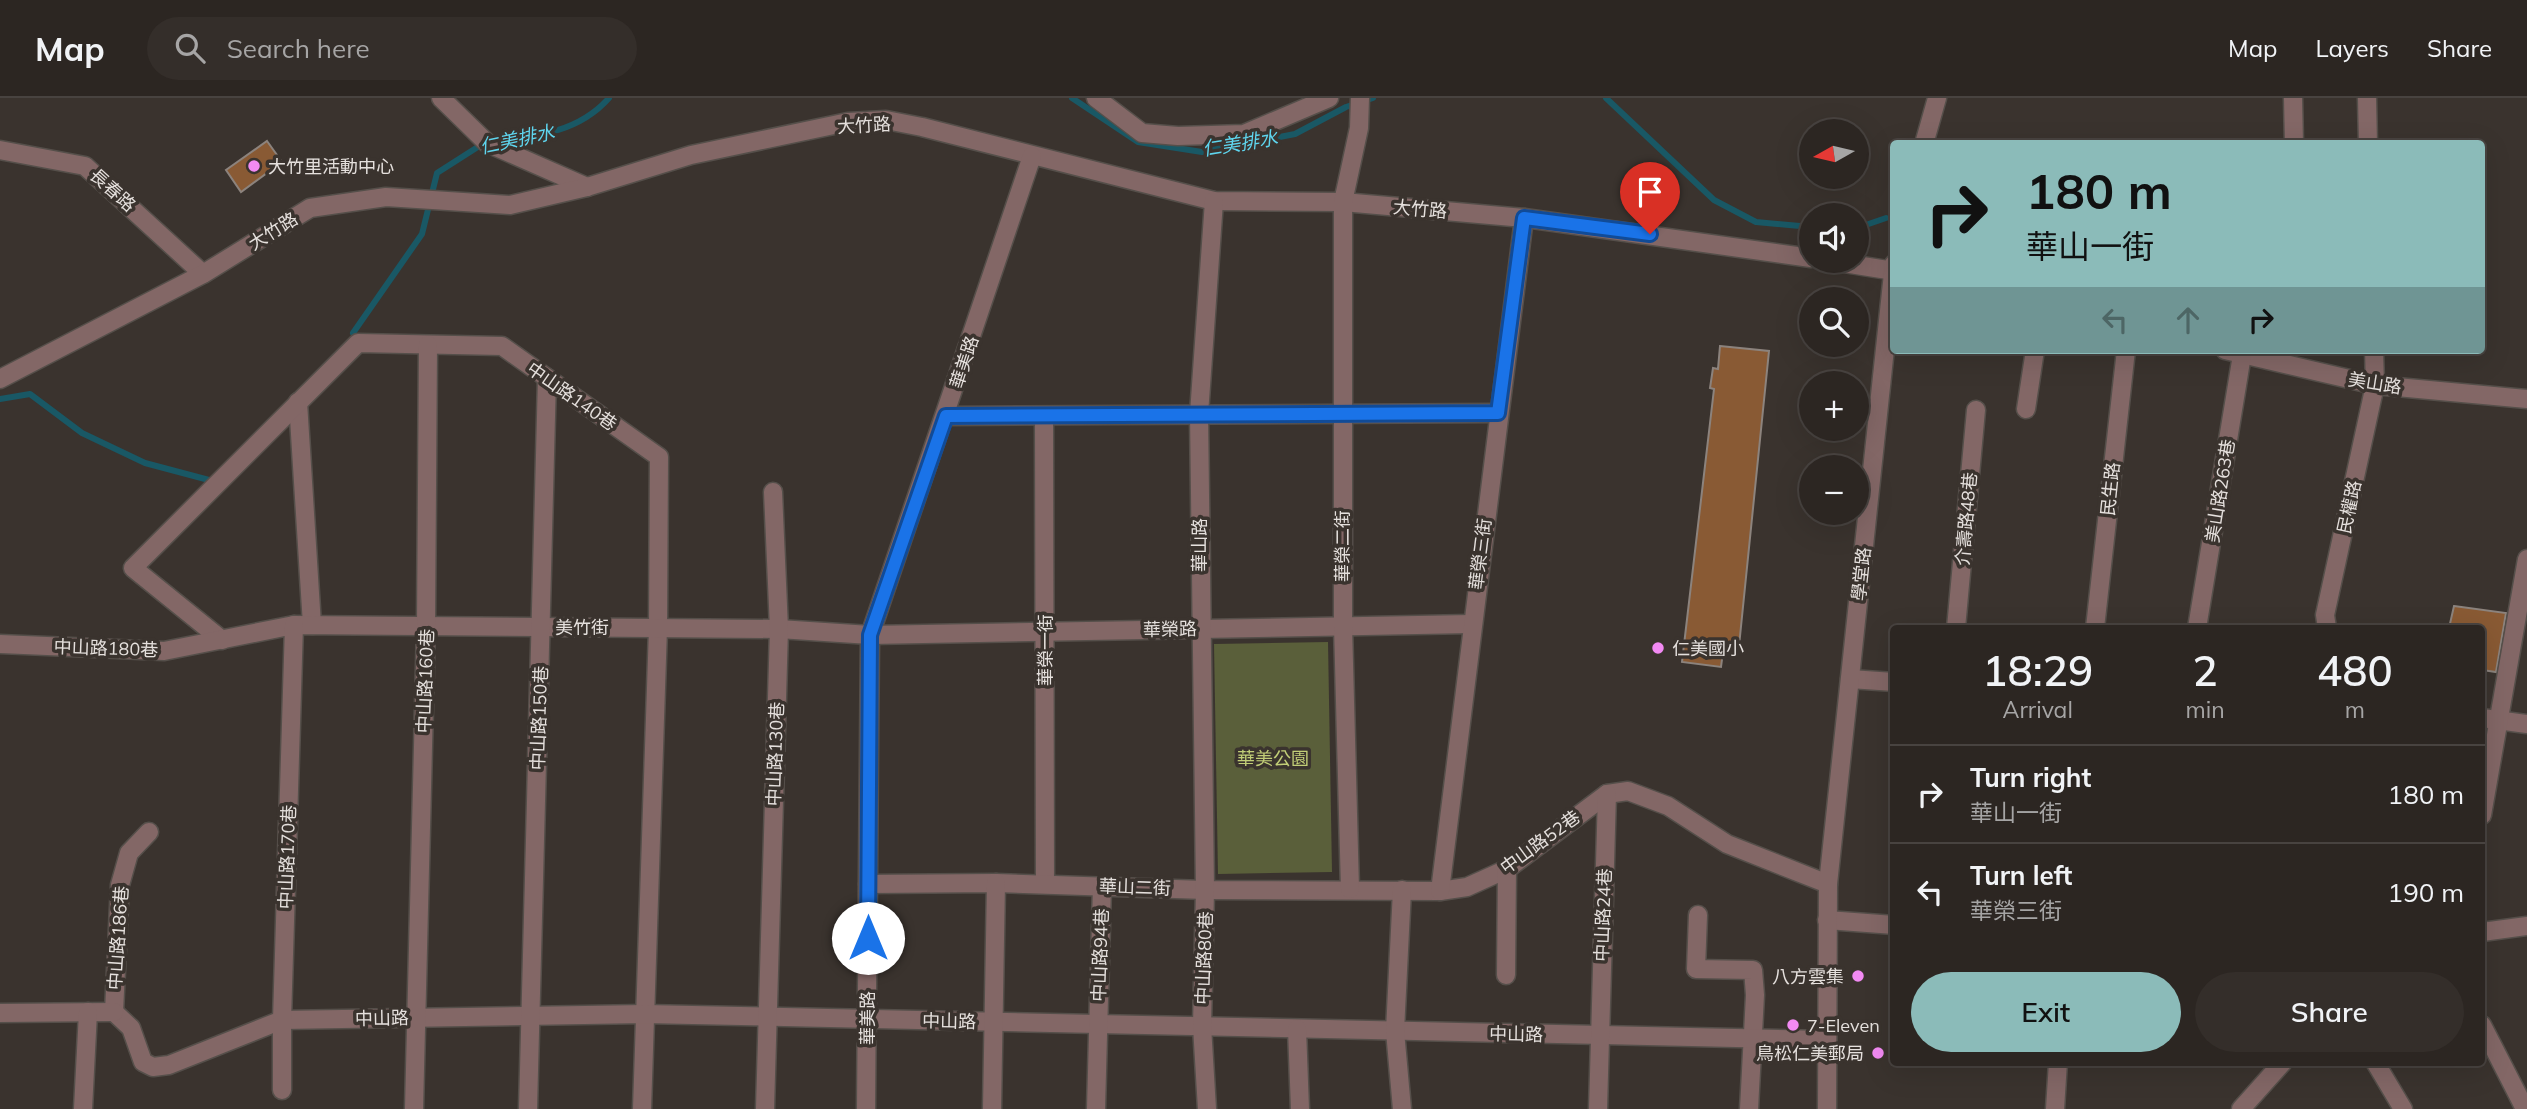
<!DOCTYPE html>
<meta charset="utf-8">
<style>
body{margin:0;font-family:Mulish,"Noto Sans TC",sans-serif;background:#342e2a;color:#f1f3f6;height:100vh;display:flex;flex-direction:column;font-size:26px;white-space:nowrap}
*{box-sizing:border-box;margin:0}
p{font-size:23px;color:#a6a5a5}
.icon{flex:none;width:38px;height:38px;fill:none;stroke:currentColor;stroke-width:2;stroke-linecap:round;stroke-linejoin:round}
.map{position:relative;flex:1;overflow:hidden}
.details{position:absolute;left:1890px;top:527px;width:595px;height:441px;display:flex;flex-direction:column;background:#2c2622;border-radius:7px;box-shadow:0 7px 28px #0002,0 0 0 2px #484340}
.details>*{flex:none}
.banner{position:absolute;left:1890px;top:42px;width:595px;height:214px;border-radius:7px;box-shadow:0 7px 28px #0002,0 0 0 2px #484340;background:#8bbbb9;color:#111;overflow:hidden}
.needle{width:46px;rotate:262deg}
.fabs{position:absolute;left:1799px;top:21px;display:grid;gap:14px}
.fabs a{display:grid;place-items:center;width:70px;height:70px;border-radius:50%;background:#2c2622;box-shadow:0 7px 28px #0002,0 0 0 2px #484340;font-size:35px}
.pin{position:absolute;display:grid;place-items:center;width:60px;height:60px;color:#fff;margin:-72px -30px;border-radius:50% 50% 50% 0;rotate:-45deg;box-shadow:0 0 7px #0007}
.pin .icon{rotate:45deg}
.me{position:absolute;width:77px;margin:-38px;rotate:0deg;stroke-linejoin:round;filter:drop-shadow(0 0 5px #0008)}
.turn{display:flex;align-items:center;gap:24px;height:147px;padding:0 21px;font-size:32px}
.turn .icon{width:91px;height:91px;stroke-width:2.5}
.turn b{display:block;font-size:49px;line-height:60px}
.lanes{display:flex;align-items:center;height:66px;padding:0 21px;background:#0003;justify-content:center;gap:35px;direction:ltr}
.lanes .off{opacity:.35}
.eta{display:flex;justify-content:space-evenly;align-items:center;height:119px;text-align:center}
.eta b{font-size:42px;font-weight:600;line-height:49px}
.cta{display:flex;gap:14px;margin-top:auto;padding:14px 21px}
.cta a{flex:1;height:80px;border-radius:42px;background:#8bbbb9;color:#111;font-size:28px;font-weight:600;line-height:80px;text-align:center}
.cta a+a{background:#342e2a;color:#f1f3f6}
ul{padding:0;list-style:none}
li{display:flex;align-items:center;gap:21px;height:98px;padding:0 21px;border-top:2px solid #484340}
li div{flex:1}
li b{display:block;font-size:26px}
li em{font-style:normal}
header{display:flex;align-items:center;gap:42px;box-sizing:border-box;height:98px;padding:0 35px;background:#2c2622;border-bottom:2px solid #484340}
header strong{font-size:33px}
nav{display:flex;gap:38px;margin-inline-start:auto;font-size:24px}
.search{width:490px;height:63px;background:#342e2a;display:flex;align-items:center;gap:18px;box-sizing:border-box;padding:0 24px;border-radius:38px;color:#a6a5a5;font-size:26px}
.map>svg:first-child{display:block}
</style>
<header>
<strong>Map</strong>
<div class="search"><svg class="icon" aria-label="search" viewBox="0 0 24 24"><circle cx="10" cy="10" r="6"/><path d="M15 15l6 6"/></svg>Search here</div>
<nav><a>Map</a><a>Layers</a><a>Share</a></nav>
</header>
<div class="map">
<svg width="2527" height="1011" viewBox="0 0 2527 1011">
<rect width="100%" height="100%" fill="#3a332e"/>
<path fill="#5a5f3a" d="M1328,544L1332,774L1218,776L1214,546Z"/>
<g fill="none" stroke-linecap="round" stroke-linejoin="round">
<g stroke="#195865" stroke-width="6">
<path d="M1072,0L1138,44L1202,54L1295,36L1346,9L1373,0"/>
<path d="M1606,0L1714,102L1756,124L1811,129"/>
<path d="M495,43C538,38 579,34 609,0"/>
<path d="M1857,130L1886,120"/>
<path d="M353,235L422,136L437,75L484,45"/>
<path d="M0,301L30,296L82,335L145,365L209,382"/>
</g>
</g>
<g fill="#895a34" stroke="#8c837d" stroke-width="2">
<path d="M267,43L282,64L241,94L226,72Z"/>
<path d="M1720,248L1769,253L1739,548L1723,554L1721,569L1682,564L1714,291L1710,290L1713,270L1718,271Z"/>
<path d="M2454,508L2506,515L2496,574L2482,572V530H2449Z"/>
</g>
<g fill="none" stroke-linecap="round" stroke-linejoin="round">
<g stroke="#554f4a" stroke-width="21">
<g id="minor">
<path d="M441,0L487,45L587,89"/>
<path d="M1096,0L1142,35L1178,38L1244,36L1329,0"/>
<path d="M2293,0L2294,46"/>
<path d="M2367,0L2368,46"/>
<path d="M1924,46L1937,0"/>
<path d="M0,52L85,68L203,176"/>
<path d="M1831,163L1894,173"/>
<path d="M2225,252L2375,287L2527,301"/>
<path d="M0,281L203,176L310,110L386,99L510,107L587,89L691,57L848,24L886,22L922,29L1214,103L1343,104L1524,120L1811,160"/>
<path d="M298,304L312,527"/>
<path d="M2026,311L2035,252"/>
<path d="M946,318L1498,315"/>
<path d="M1044,319L1045,786"/>
<path d="M1956,530L1976,312"/>
<path d="M2095,530L2126,252"/>
<path d="M2197,530L2242,257"/>
<path d="M2327,530L2325,517L2375,287L2374,252"/>
<path d="M222,542L133,470L358,245L502,248L659,359L658,530L642,1011"/>
<path d="M0,546L164,553L294,527L779,531L870,537L1471,526"/>
<path d="M1850,581L1894,584"/>
<path d="M2482,620L2527,626"/>
<path d="M2482,717L2527,461"/>
<path d="M868,786L996,785L1205,792L1440,793L1467,789L1507,771L1607,696L1628,693L1668,708L1727,746L1828,786"/>
<path d="M1350,791L1343,528V104L1359,30L1360,0"/>
<path d="M1440,793L1524,120"/>
<path d="M1698,817L1696,871L1753,872L1755,897L1749,1011"/>
<path d="M1827,822L1894,827"/>
<path d="M2482,834L2527,828"/>
<path d="M1506,877L1507,771"/>
<path d="M114,914L131,930L143,964L153,969L169,967L282,922L645,916L1825,942"/>
<path d="M114,914L120,787L129,755L149,734"/>
<path d="M0,915L114,914"/>
<path d="M2482,927L2524,1009"/>
<path d="M1297,931L1300,1011"/>
<path d="M2375,964L2403,1011"/>
<path d="M282,992V922L294,527"/>
<path d="M83,1011L88,914"/>
<path d="M414,1011L426,528L428,247"/>
<path d="M528,1011L547,280"/>
<path d="M765,1011L779,531L773,394"/>
<path d="M866,1011L870,537L1032,58"/>
<path d="M992,1011L996,785"/>
<path d="M1096,1011L1102,788"/>
<path d="M1207,1011L1202,928L1205,792L1199,316L1214,103"/>
<path d="M1402,1011L1395,933L1402,792"/>
<path d="M1598,1011L1607,696"/>
<path d="M1827,1011L1828,786L1894,166"/>
<path d="M2055,1011L2058,964"/>
<path d="M2241,1011L2283,964"/>
</g>
</g>
<use href="#minor" stroke="#836766" stroke-width="18"/>
</g>
<g fill="none" stroke-linecap="round" stroke-linejoin="round">
<g stroke="#114b97" stroke-width="18">
<path id="route" d="M868,840L870,537L946,318L1498,315L1524,120L1650,136"/>
</g>
<use href="#route" stroke="#1a73e8" stroke-width="12"/>
</g>
<g fill="#f28af3" stroke="#3a332e" stroke-width="2.5">
<circle cx="254" cy="68" r="7"/>
<circle cx="1658" cy="550" r="7"/>
<circle cx="1858" cy="878" r="7"/>
<circle cx="1793" cy="927" r="7"/>
<circle cx="1878" cy="955" r="7"/>
</g>
<g text-anchor="middle" dominant-baseline="central" stroke-width="7" stroke-linejoin="round" paint-order="stroke">
<g font-size="18" fill="#e5e0dd" stroke="#3a332e">
<text transform="translate(864 27) rotate(-3)">大竹路</text>
<text transform="translate(113 92) rotate(42)">長春路</text>
<text transform="translate(1420 111) rotate(5)">大竹路</text>
<text transform="translate(273 133) rotate(-32)">大竹路</text>
<text transform="translate(964 264) rotate(-72)">華美路</text>
<text transform="translate(2375 285) rotate(9)">美山路</text>
<text transform="translate(572 298) rotate(35)">中山路140巷</text>
<text transform="translate(2110 391) rotate(-84)">民生路</text>
<text transform="translate(2220 393) rotate(-81)">美山路263巷</text>
<text transform="translate(2349 409) rotate(-78)">民權路</text>
<text transform="translate(1966 421) rotate(-85)">介壽路48巷</text>
<text transform="translate(1199 447) rotate(-90)">華山路</text>
<text transform="translate(1342 448) rotate(-90)">華榮二街</text>
<text transform="translate(1480 456) rotate(-83)">華榮三街</text>
<text transform="translate(1861 476) rotate(-84)">學堂路</text>
<text x="582" y="529">美竹街</text>
<text transform="translate(1170 531) rotate(-1)">華榮路</text>
<text transform="translate(106 550) rotate(2)">中山路180巷</text>
<text transform="translate(1045 552) rotate(-90)">華榮一街</text>
<text transform="translate(425 583) rotate(-88)">中山路160巷</text>
<text transform="translate(539 620) rotate(-88)">中山路150巷</text>
<text transform="translate(775 656) rotate(-88)">中山路130巷</text>
<text transform="translate(1540 744) rotate(-36)">中山路52巷</text>
<text transform="translate(287 759) rotate(-88)">中山路170巷</text>
<text transform="translate(1135 789) rotate(2)">華山二街</text>
<text transform="translate(1603 817) rotate(-88)">中山路24巷</text>
<text transform="translate(118 840) rotate(-86)">中山路186巷</text>
<text transform="translate(1100 857) rotate(-88)">中山路94巷</text>
<text transform="translate(1204 860) rotate(-88)">中山路80巷</text>
<text transform="translate(382 920) rotate(-1)">中山路</text>
<text transform="translate(867 920) rotate(-90)">華美路</text>
<text transform="translate(949 923) rotate(1)">中山路</text>
<text transform="translate(1516 936) rotate(1)">中山路</text>
</g>
<g font-size="18" fill="#e5e0dd" stroke="#3a332e" text-anchor="start">
<text x="268" y="68">大竹里活動中心</text>
<text x="1672" y="550">仁美國小</text>
<text x="1844" y="878" text-anchor="end">八方雲集</text>
<text x="1807" y="927">7-Eleven</text>
<text x="1864" y="955" text-anchor="end">鳥松仁美郵局</text>
</g>
<g font-size="18" fill="#c2ce77" stroke="#3a332e">
<text x="1273" y="660">華美公園</text>
</g>
<g font-size="19" font-style="italic" fill="#5fd6ef" stroke="#3a332e">
<text transform="translate(517 41) rotate(-12)">仁美排水</text>
<text transform="translate(1240 45) rotate(-9)">仁美排水</text>
</g>
</g>
</svg>
<div class="fabs">
<a><svg class="needle" viewBox="-14 -14 28 28"><path d="M0-13l5 13h-10z" fill="#e53935"/><path d="M0 13l5-13h-10z" fill="#a6a5a5"/></svg></a>
<a><svg class="icon" aria-label="sound" viewBox="0 0 24 24"><path d="M4 9h4l5-4v14l-5-4H4zM17 9q2 3 0 6"/></svg></a>
<a><svg class="icon" aria-label="search" viewBox="0 0 24 24"><circle cx="10" cy="10" r="6"/><path d="M15 15l6 6"/></svg></a>
<a>+</a>
<a>−</a>
</div>
<div class="pin" style="left:1650px;top:136px;background:#d93025"><svg class="icon" aria-label="arrive" viewBox="0 0 24 24"><path d="M6 21V4h12l-3 4 3 4H6"/></svg></div>
<svg class="me" style="left:868px;top:840px" viewBox="-20 -20 40 40"><circle r="19" fill="#fff"/><path d="M0-13L10 11 0 6-10 11z" fill="#1a73e8"/></svg>
<div class="banner">
<div class="turn"><svg class="icon" aria-label="right" viewBox="0 0 24 24"><path d="M7 20v-9h11M14 6l5 5-5 5"/></svg><div><b>180 m</b>華山一街</div></div>
<div class="lanes"><svg class="icon off" aria-label="left" viewBox="0 0 24 24"><path d="M17 20v-9H6M10 6l-5 5 5 5"/></svg><svg class="icon off" aria-label="ahead" viewBox="0 0 24 24"><path d="M12 20V5M6 11l6-6 6 6"/></svg><svg class="icon" aria-label="right" viewBox="0 0 24 24"><path d="M7 20v-9h11M14 6l5 5-5 5"/></svg></div>
</div>
<section class="details">
<div class="eta">
<div><b>18:29</b><p>Arrival</p></div>
<div><b>2</b><p>min</p></div>
<div><b>480</b><p>m</p></div>
</div>
<ul>
<li><svg class="icon" aria-label="right" viewBox="0 0 24 24"><path d="M7 20v-9h11M14 6l5 5-5 5"/></svg><div><b>Turn right</b><p>華山一街</p></div><em>180 m</em></li>
<li><svg class="icon" aria-label="left" viewBox="0 0 24 24"><path d="M17 20v-9H6M10 6l-5 5 5 5"/></svg><div><b>Turn left</b><p>華榮三街</p></div><em>190 m</em></li>
</ul>
<div class="cta"><a>Exit</a><a>Share</a></div>
</section>
</div>
